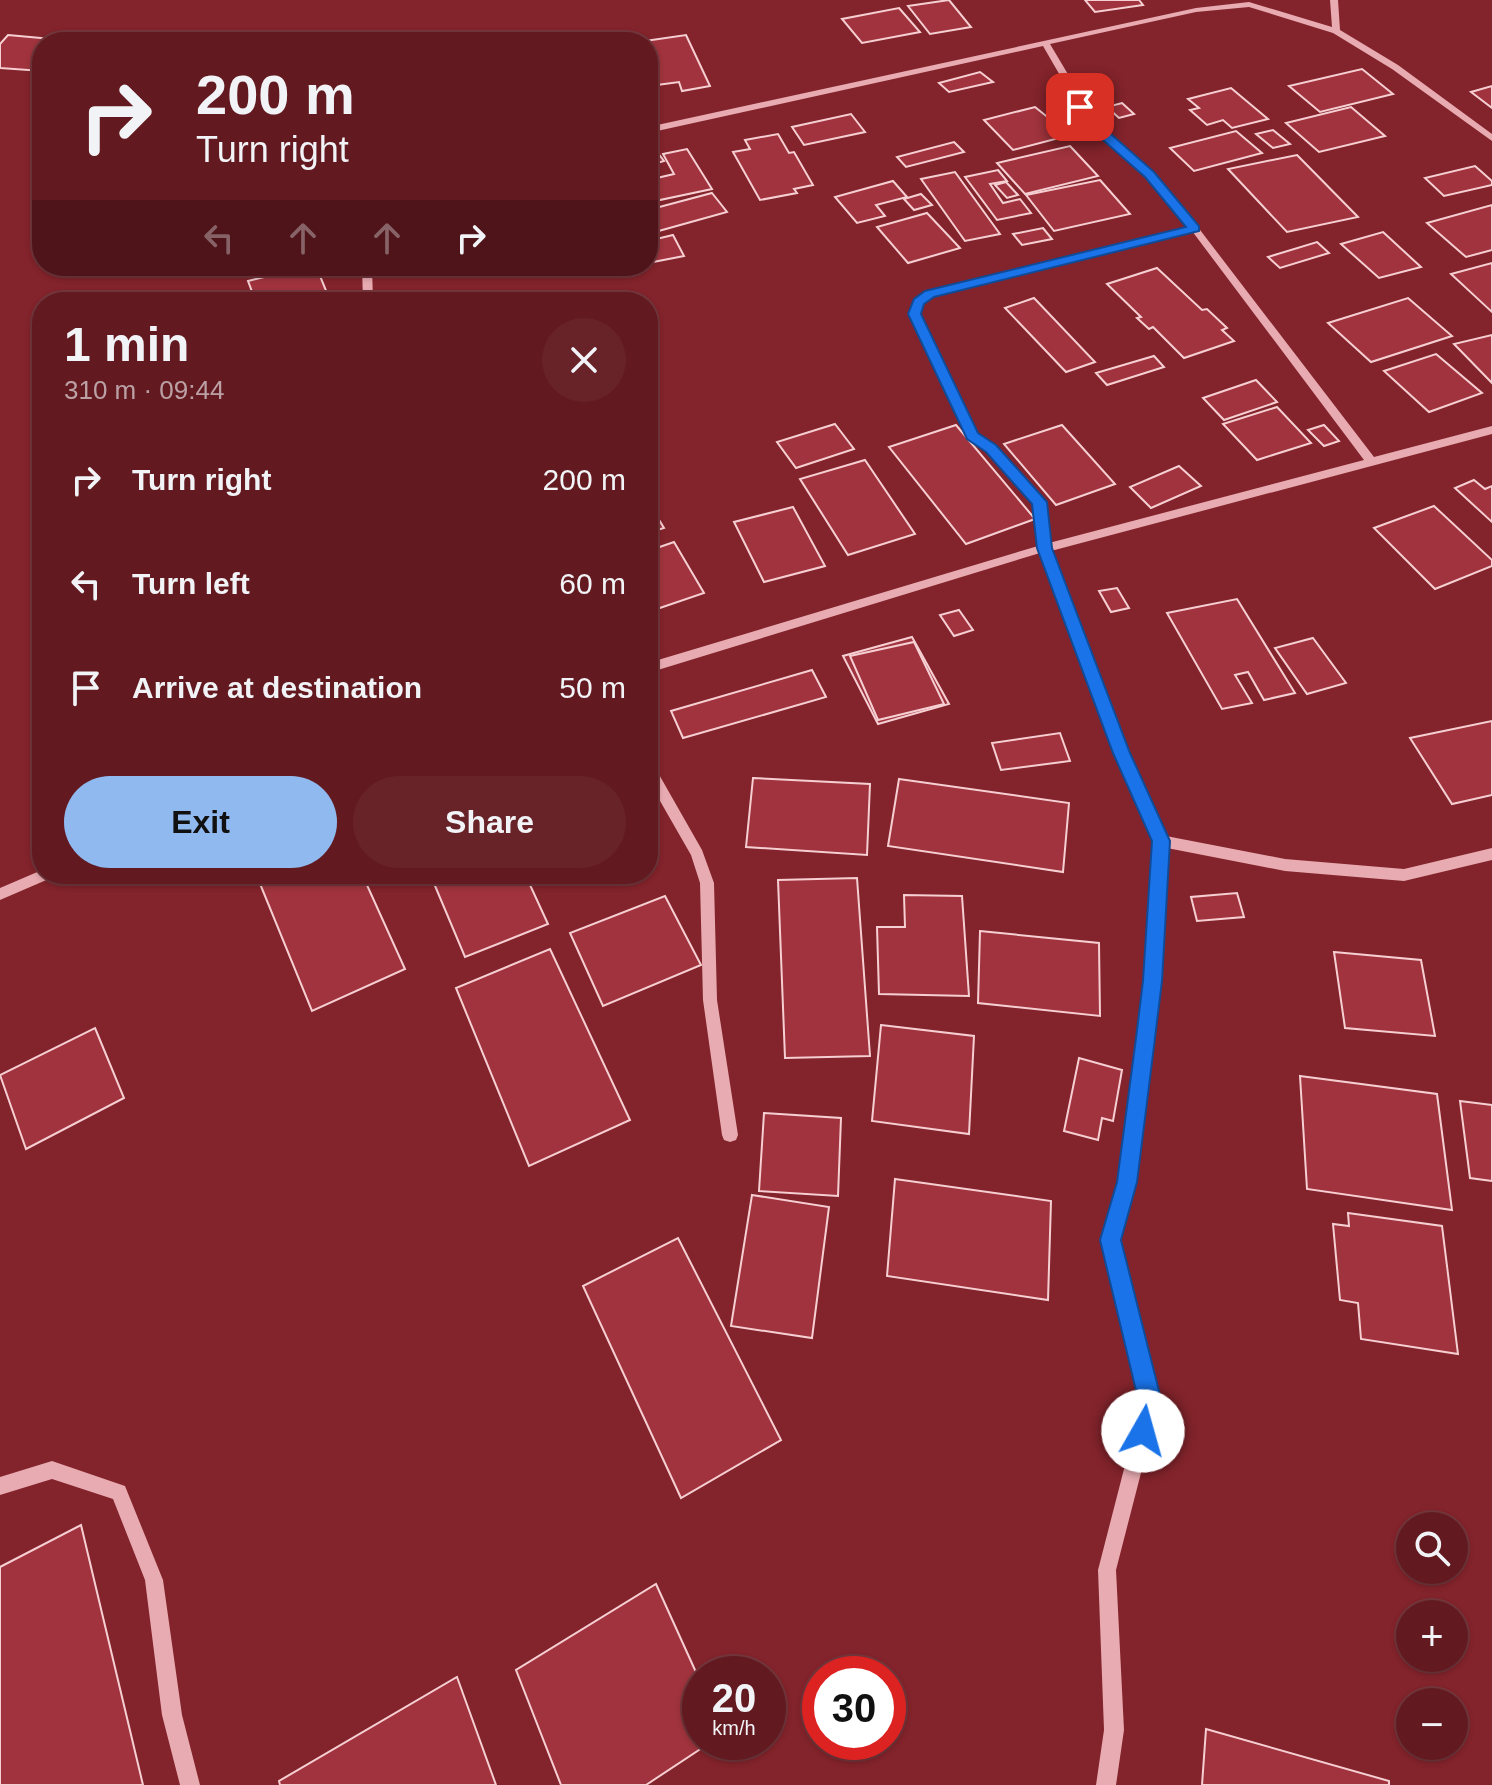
<!DOCTYPE html>
<meta charset="utf-8">
<style>
body{margin:0;font-family:Helvetica,sans-serif;background:#682329;color:#f1f3f6;height:100vh;display:flex;flex-direction:column;font-size:30px;white-space:nowrap}
*{box-sizing:border-box;margin:0}
p{font-size:26px;color:#bba1a5}
.icon{flex:none;width:44px;height:44px;fill:none;stroke:currentColor;stroke-width:2;stroke-linecap:round;stroke-linejoin:round}
.map{position:relative;flex:1;overflow:hidden}
.side{position:absolute;left:32px;top:292px;width:626px;height:592px;display:flex;flex-direction:column;background:#621a20;border-radius:32px;box-shadow:0 2px 6px #0004,0 0 0 2px #76383e}
.side>*{flex:none}
.banner{position:absolute;left:32px;top:32px;width:626px;height:244px;border-radius:32px;box-shadow:0 2px 6px #0004,0 0 0 2px #76383e;background:#621a20;color:#f1f3f6;overflow:hidden}
.controls{position:absolute;left:1396px;top:1512px;display:grid;gap:16px}
.controls a{display:grid;place-items:center;width:72px;height:72px;border-radius:50%;background:#621a20;box-shadow:0 2px 6px #0004,0 0 0 2px #76383e;font-size:40px}
.speed{position:absolute;left:682px;top:1656px;display:flex;gap:16px;font-size:40px;font-weight:700;text-align:center}
.speed>*{display:grid;place-content:center;width:104px;height:104px;border-radius:50%;background:#621a20;box-shadow:0 2px 6px #0004,0 0 0 2px #76383e;line-height:1}
.speed small{font-size:20px;font-weight:400}
.speed .limit{border:12px solid #d22;background:#fff;color:#111}
.pin{position:absolute;display:grid;place-items:center;width:68px;height:68px;color:#fff;margin:-34px;border-radius:16px;box-shadow:0 4px 12px #0006}
.me{position:absolute;width:88px;margin:-44px;rotate:7deg;stroke-linejoin:round;filter:drop-shadow(0 0 6px #0008)}
.turn{display:flex;align-items:center;gap:28px;height:168px;padding:0 32px;font-size:36px}
.turn .icon{width:104px;height:104px;stroke-width:2.5}
.turn b{display:block;font-size:56px;line-height:68px}
.lanes{display:flex;align-items:center;height:76px;padding:0 32px;background:#0003;justify-content:center;gap:40px;direction:ltr}
.lanes .off{opacity:.35}
.round{display:grid;place-items:center;flex:none;width:84px;height:84px;border-radius:42px;background:#682329}
.headline{display:flex;align-items:center;justify-content:space-between;height:136px;padding:0 32px}
h1{font-size:48px;font-weight:700;line-height:60px}
.cta{display:flex;gap:16px;margin-top:auto;padding:16px 32px}
.cta a{flex:1;height:92px;border-radius:48px;background:#90b9f0;color:#111;font-size:32px;font-weight:700;line-height:92px;text-align:center}
.cta a+a{background:#682329;color:#f1f3f6}
ul{padding:0;list-style:none}
li{display:flex;align-items:center;gap:24px;height:104px;padding:0 32px}
li div{flex:1}
li b{display:block;font-size:30px}
li em{font-style:normal}
.map>svg:first-child{display:block}
</style>
<div class="map">
<svg width="1492" height="1785" viewBox="0 0 1492 1785">
<rect width="100%" height="100%" fill="#83232b"/>
<g fill="#a0333d" stroke="#f6cfd3" stroke-width="2">
<path d="M949,0L971,27L930,34L908,6Z"/>
<path d="M1085,0H1139L1143,5L1095,12Z"/>
<path d="M899,8L920,32L862,43L842,19Z"/>
<path d="M8,35L74,41L42,42V71L0,68V44Z"/>
<path d="M686,35L710,86L682,91L679,82L649,86L648,42H638Z"/>
<path d="M1362,69L1393,94L1320,112L1289,86Z"/>
<path d="M980,72L993,82L949,92L939,83Z"/>
<path d="M1492,86V108L1471,92Z"/>
<path d="M1231,88L1268,119L1232,128L1223,120L1207,125L1190,110L1199,108L1188,99Z"/>
<path d="M1122,103L1134,114L1119,118L1107,107Z"/>
<path d="M1035,107L1061,128L1054,129L1063,137L1013,150L984,120Z"/>
<path d="M1351,107L1385,136L1319,152L1286,123Z"/>
<path d="M851,114L865,132L804,145L792,127Z"/>
<path d="M1273,130L1290,144L1273,148L1256,134Z"/>
<path d="M1236,131L1262,153L1194,171L1170,148Z"/>
<path d="M778,134L789,153L794,152L813,185L794,189L797,193L760,200L733,152L750,149L745,140Z"/>
<path d="M954,142L964,152L906,167L897,157Z"/>
<path d="M1070,146L1098,176L1025,194L997,163Z"/>
<path d="M654,148L664,161L648,166V149Z"/>
<path d="M687,149L712,189L655,201L648,189V180L674,174L663,154Z"/>
<path d="M1297,155L1358,217L1287,232L1228,169Z"/>
<path d="M1475,166L1492,181V185L1444,196L1425,178Z"/>
<path d="M998,170L1007,181L990,184L1003,203L1020,199L1031,213L997,220L965,177Z"/>
<path d="M955,172L1000,234L965,241L921,179Z"/>
<path d="M1100,180L1130,214L1054,231L1026,195Z"/>
<path d="M893,181L907,197L876,205L885,216L857,223L835,197Z"/>
<path d="M1006,182L1018,195L1007,198L995,185Z"/>
<path d="M712,193L727,212L655,232L648,222V210Z"/>
<path d="M921,194L932,205L914,210L904,199Z"/>
<path d="M1492,205V250L1466,257L1427,223Z"/>
<path d="M927,213L960,248L908,263L877,227Z"/>
<path d="M1043,228L1052,239L1022,245L1013,234Z"/>
<path d="M1383,232L1421,267L1379,278L1341,244Z"/>
<path d="M673,235L684,256L648,263V241Z"/>
<path d="M1317,242L1329,253L1280,268L1268,257Z"/>
<path d="M1492,263V312L1451,274Z"/>
<path d="M310,266H316L327,293L292,302H256L248,281Z"/>
<path d="M1157,268L1202,310L1207,309L1227,328L1222,330L1234,341L1184,358L1153,327L1149,329L1137,318L1141,317L1107,284Z"/>
<path d="M1034,298L1095,362L1066,372L1005,308Z"/>
<path d="M1408,298L1452,336L1371,362L1328,323Z"/>
<path d="M1492,335V383L1454,344Z"/>
<path d="M1436,354L1482,393L1429,412L1384,371Z"/>
<path d="M1154,356L1164,367L1107,385L1096,373Z"/>
<path d="M1256,380L1277,402L1224,420L1203,398Z"/>
<path d="M1277,407L1311,443L1257,460L1223,424Z"/>
<path d="M835,424L854,449L796,468L777,442Z"/>
<path d="M956,425L1035,519L966,544L889,447Z"/>
<path d="M1062,425L1115,484L1056,505L1004,444Z"/>
<path d="M1324,425L1339,441L1324,446L1308,430Z"/>
<path d="M865,460L915,534L848,555L800,479Z"/>
<path d="M1179,466L1201,486L1151,508L1130,487Z"/>
<path d="M1474,480L1485,489L1492,486V522L1455,488Z"/>
<path d="M648,502L664,528L648,533Z"/>
<path d="M1434,506L1492,560V566L1435,589L1374,528Z"/>
<path d="M793,507L825,566L764,582L734,522Z"/>
<path d="M674,542L704,593L648,612V551Z"/>
<path d="M1117,588L1129,608L1111,612L1099,591Z"/>
<path d="M1237,599L1295,693L1264,700L1248,672L1235,675L1252,703L1222,709L1167,613Z"/>
<path d="M959,610L973,630L954,636L940,615Z"/>
<path d="M912,637L949,704L878,724L843,656Z"/>
<path d="M1313,638L1346,683L1307,694L1275,648Z"/>
<path d="M914,642L944,704L878,720L850,656Z"/>
<path d="M812,670L826,697L683,738L671,711Z"/>
<path d="M1492,721V795L1452,804L1410,738Z"/>
<path d="M1060,733L1070,761L1001,770L992,743Z"/>
<path d="M753,778L870,784L867,855L746,847Z"/>
<path d="M899,779L1069,803L1063,872L888,846Z"/>
<path d="M256,874H362L405,969L312,1011Z"/>
<path d="M430,874H525L548,924L465,957Z"/>
<path d="M857,878L870,1056L785,1058L778,880Z"/>
<path d="M1237,893L1244,917L1197,921L1191,897Z"/>
<path d="M904,895L962,896L969,996L879,994L877,927H905Z"/>
<path d="M665,896L701,965L603,1006L570,933Z"/>
<path d="M980,931L1099,943L1100,1016L978,1003Z"/>
<path d="M550,949L630,1120L529,1166L456,988Z"/>
<path d="M1334,952L1421,960L1435,1036L1345,1028Z"/>
<path d="M881,1025L974,1036L969,1134L872,1121Z"/>
<path d="M95,1028L124,1098L26,1149L0,1075Z"/>
<path d="M1079,1058L1122,1070L1113,1121L1102,1118L1098,1140L1064,1131Z"/>
<path d="M1300,1076L1437,1094L1452,1210L1307,1189Z"/>
<path d="M1460,1101L1492,1105V1181L1470,1178Z"/>
<path d="M764,1113L841,1118L838,1196L759,1191Z"/>
<path d="M895,1179L1051,1201L1048,1300L887,1276Z"/>
<path d="M752,1195L829,1207L812,1338L731,1326Z"/>
<path d="M1348,1213L1442,1226L1458,1354L1361,1339L1358,1303L1340,1300L1333,1224L1349,1226Z"/>
<path d="M678,1238L781,1440L681,1498L583,1286Z"/>
<path d="M81,1525L143,1785H0V1567Z"/>
<path d="M656,1584L700,1681V1742H711L646,1785H561L516,1670Z"/>
<path d="M457,1677L496,1785H280L279,1781Z"/>
<path d="M1206,1729L1389,1781V1785H1202Z"/>
</g>
<g fill="none" stroke-linecap="round" stroke-linejoin="round">
<g fill="#e8abb1" fill-rule="evenodd">
<path d="M1330,0H1338L1340,30L1398,65L1492,134V141L1392,69L1333,33L1249,7L1196,12L1050,44L1094,118L1152,172L1197,226L1374,457L1492,426V434L1051,551L1128,753L1166,836L1285,859L1404,869L1492,848V860L1404,881L1285,871L1167,848L1160,981L1135,1182L1118,1240L1159,1403L1116,1570L1124,1730L1116,1785H1096L1104,1730L1098,1570L1141,1403L1102,1240L1119,1182L1146,981L1154,841L1114,753L1040,553L648,673V663L1038,546L1033,503L987,451L968,439L909,314L914,300L925,292L1188,227L1146,176L1087,122L1043,46L648,133V127L1196,8L1249,2L1332,27ZM1192,231L1364,460L1049,543L1043,499L995,445L976,434L919,314L923,304L933,296Z"/>
<path d="M362,266H372L373,302H363Z"/>
<path d="M648,763L653,764L702,850L714,883L717,1000L738,1135L736,1140L730,1142L724,1140L722,1135L703,1000L700,883L691,855L648,780Z"/>
<path d="M42,870V874H53L51,878L0,900V888Z"/>
<path d="M52,1461L125,1486L163,1580L182,1715L200,1785H180L162,1715L145,1580L113,1499L52,1479L0,1495V1477Z"/>
</g>
</g>
<path fill="#1a73e8" stroke="#114b97" stroke-width="2" d="M1076,105H1084L1112,135L1154,172L1199,226V231L934,297L924,304L921,314L978,433L996,445L1047,502L1052,548L1130,753L1170,841L1162,981L1155,1038L1137,1182L1121,1240L1162,1403L1151,1439L1143,1442L1135,1439L1132,1431L1139,1403L1100,1240L1117,1182L1136,1038L1143,981L1152,841L1113,753L1037,548L1032,504L986,452L967,439L908,314L914,299L925,291L1186,227L1145,177L1103,140L1076,110Z"/>
</svg>
<div class="controls">
<a><svg class="icon" aria-label="search" viewBox="0 0 24 24"><circle cx="10" cy="10" r="6"/><path d="M15 15l6 6"/></svg></a>
<a>+</a>
<a>−</a>
</div>
<div class="speed"><div>20<small>km/h</small></div><div class="limit">30</div></div>
<div class="pin" style="left:1080px;top:107px;background:#d93025"><svg class="icon" aria-label="arrive" viewBox="0 0 24 24"><path d="M6 21V4h12l-3 4 3 4H6"/></svg></div>
<svg class="me" style="left:1143px;top:1431px" viewBox="-20 -20 40 40"><circle r="19" fill="#fff"/><path d="M0-13L10 11 0 6-10 11z" fill="#1a73e8"/></svg>
<div class="banner">
<div class="turn"><svg class="icon" aria-label="right" viewBox="0 0 24 24"><path d="M7 20v-9h11M14 6l5 5-5 5"/></svg><div><b>200 m</b>Turn right</div></div>
<div class="lanes"><svg class="icon off" aria-label="left" viewBox="0 0 24 24"><path d="M17 20v-9H6M10 6l-5 5 5 5"/></svg><svg class="icon off" aria-label="ahead" viewBox="0 0 24 24"><path d="M12 20V5M6 11l6-6 6 6"/></svg><svg class="icon off" aria-label="ahead" viewBox="0 0 24 24"><path d="M12 20V5M6 11l6-6 6 6"/></svg><svg class="icon" aria-label="right" viewBox="0 0 24 24"><path d="M7 20v-9h11M14 6l5 5-5 5"/></svg></div>
</div>
<section class="side">
<div class="headline"><div><h1>1 min</h1><p>310 m · 09:44</p></div><a class="round"><svg class="icon" aria-label="close" viewBox="0 0 24 24"><path d="M6 6l12 12M18 6L6 18"/></svg></a></div>
<ul>
<li><svg class="icon" aria-label="right" viewBox="0 0 24 24"><path d="M7 20v-9h11M14 6l5 5-5 5"/></svg><div><b>Turn right</b></div><em>200 m</em></li>
<li><svg class="icon" aria-label="left" viewBox="0 0 24 24"><path d="M17 20v-9H6M10 6l-5 5 5 5"/></svg><div><b>Turn left</b></div><em>60 m</em></li>
<li><svg class="icon" aria-label="arrive" viewBox="0 0 24 24"><path d="M6 21V4h12l-3 4 3 4H6"/></svg><div><b>Arrive at destination</b></div><em>50 m</em></li>
</ul>
<div class="cta"><a>Exit</a><a>Share</a></div>
</section>
</div>
